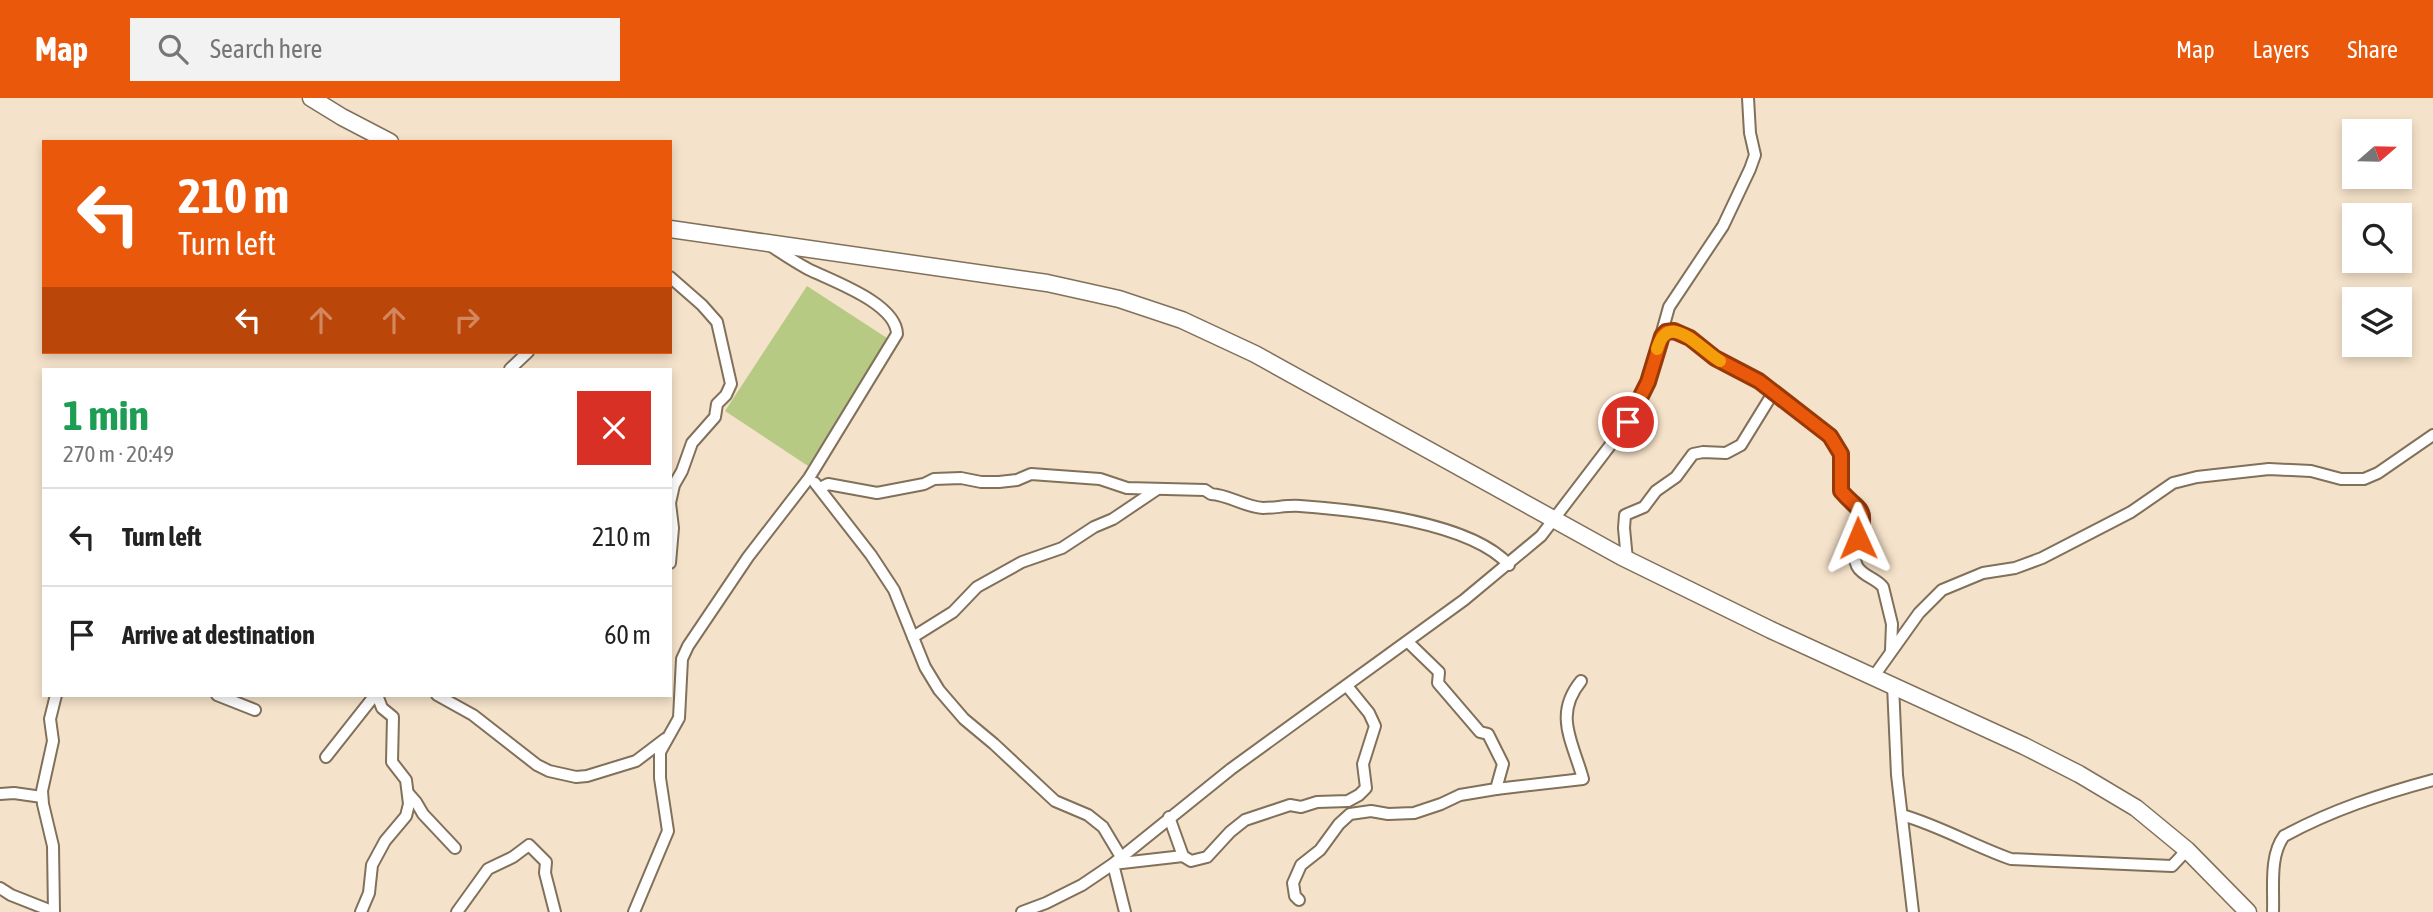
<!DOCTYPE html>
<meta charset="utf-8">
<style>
body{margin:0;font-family:"Asap Condensed",sans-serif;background:#f2f2f2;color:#222;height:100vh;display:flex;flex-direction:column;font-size:26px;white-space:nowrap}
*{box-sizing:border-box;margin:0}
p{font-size:23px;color:#767676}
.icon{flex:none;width:38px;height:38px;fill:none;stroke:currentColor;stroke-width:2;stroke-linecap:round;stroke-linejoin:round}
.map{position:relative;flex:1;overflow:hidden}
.sheet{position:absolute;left:42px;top:270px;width:630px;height:329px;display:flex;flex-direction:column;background:#fff;border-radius:0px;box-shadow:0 4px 10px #0003}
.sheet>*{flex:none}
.hud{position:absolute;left:42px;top:42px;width:630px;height:214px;border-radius:0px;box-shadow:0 4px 10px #0003;background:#ea580c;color:#fff;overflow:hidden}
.needle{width:46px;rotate:70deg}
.fabs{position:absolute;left:2342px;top:21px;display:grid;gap:14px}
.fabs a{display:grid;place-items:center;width:70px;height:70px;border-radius:0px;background:#fff;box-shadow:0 4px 10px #0003;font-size:35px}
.pin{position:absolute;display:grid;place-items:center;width:60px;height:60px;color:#fff;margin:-30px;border:4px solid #fff;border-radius:50%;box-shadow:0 2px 7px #0007}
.me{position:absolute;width:77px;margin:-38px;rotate:359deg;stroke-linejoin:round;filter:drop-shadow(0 0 5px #0008)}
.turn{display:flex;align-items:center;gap:24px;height:147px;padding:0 21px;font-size:32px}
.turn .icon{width:91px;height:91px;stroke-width:2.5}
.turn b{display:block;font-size:49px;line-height:60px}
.lanes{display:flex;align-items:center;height:66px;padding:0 21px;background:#0003;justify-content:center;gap:35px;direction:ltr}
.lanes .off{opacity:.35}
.round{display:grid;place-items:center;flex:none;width:74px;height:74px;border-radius:0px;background:#f2f2f2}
.head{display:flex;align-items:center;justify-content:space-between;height:119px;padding:0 21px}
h1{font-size:42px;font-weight:700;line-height:52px;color:#1e9e55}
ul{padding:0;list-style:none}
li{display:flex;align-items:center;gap:21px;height:98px;padding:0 21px;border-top:2px solid #e0e0e0}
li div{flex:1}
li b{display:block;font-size:26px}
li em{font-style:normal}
header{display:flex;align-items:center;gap:42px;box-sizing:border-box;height:98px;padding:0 35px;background:#ea580c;color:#fff}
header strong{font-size:33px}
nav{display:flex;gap:38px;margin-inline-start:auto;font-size:24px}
.search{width:490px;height:63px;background:#f2f2f2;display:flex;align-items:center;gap:18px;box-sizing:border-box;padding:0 24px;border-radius:0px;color:#767676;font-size:26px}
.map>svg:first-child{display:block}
</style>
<header>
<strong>Map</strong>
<div class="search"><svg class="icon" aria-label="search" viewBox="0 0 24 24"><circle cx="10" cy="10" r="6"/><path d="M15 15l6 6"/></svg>Search here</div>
<nav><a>Map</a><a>Layers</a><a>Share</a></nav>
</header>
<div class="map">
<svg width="2433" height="814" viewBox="0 0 2433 814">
<rect width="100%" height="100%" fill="#f5e2ca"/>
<path fill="#b7ca83" d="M807,188L890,242L808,368L725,313Z"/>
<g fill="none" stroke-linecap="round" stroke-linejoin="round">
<g stroke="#81705a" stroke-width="14">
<g id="street">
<path d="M670,179L702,207L717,224L731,286L726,297L717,306L715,319L692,345L682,373L674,387L670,405L673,430L670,465"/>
<path d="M1662,238L1666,234L1674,233L1690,240L1715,260L1759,283L1830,338C1847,360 1838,369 1841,393C1847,400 1858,404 1862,412C1871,429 1848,450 1857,468C1862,478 1876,480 1883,489L1892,526L1891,552"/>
<path d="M510,271L528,254"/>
<path d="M815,385L871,457L894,492L925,569L939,592L964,621L994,646L1055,703L1088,717L1103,729L1121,759"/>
<path d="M820,390L828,386L877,395L924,386L934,381L961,380L981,384H999L1017,382L1031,376L1100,381L1127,390L1205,392L1211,396C1229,397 1245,409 1263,410C1275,410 1288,407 1300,408C1356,412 1471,424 1509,467"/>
<path d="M1627,462L1624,430L1625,417L1644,409L1656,393L1676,379L1693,356L1703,354L1726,355L1741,347L1773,295"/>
<path d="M913,539L953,514L977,489L1022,464L1062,450L1094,429L1113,421L1156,392"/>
<path d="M1874,578L1919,515L1942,492L1983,475L2015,470L2042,460L2131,414L2173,385L2197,379L2269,371L2311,373L2341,381H2364L2378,375L2433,337"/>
<path d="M1893,587L1897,677L1913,814"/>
<path d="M217,597L255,612"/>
<path d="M437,597L473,617L537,667L549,673L576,679L587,678L636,663L665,641"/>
<path d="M326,659L375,597"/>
<path d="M1496,691L1583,681C1573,644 1553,617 1581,583"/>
<path d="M0,696L14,695L42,699"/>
<path d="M409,696L416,704L423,716L455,750"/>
<path d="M1902,717C1940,728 1974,748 2011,761L2172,768L2187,752"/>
<path d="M1169,719L1183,758L1191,763L1207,759L1230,734L1245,722L1290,707L1301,709L1317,704L1348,703L1359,697L1366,690L1363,666L1375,628L1369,615L1347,588"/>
<path d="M0,790L11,797L54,814"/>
<path d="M1299,802L1295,798L1293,785L1301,767L1320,752L1339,726L1350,716L1371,713L1388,716L1414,715L1441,706L1460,697L1496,691L1503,666L1488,636L1480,634L1438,585L1439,574L1408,544"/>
<path d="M54,814L53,748L43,706L42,693L53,643L50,621L56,597"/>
<path d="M361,814L369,795L372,767L385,743L406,718L409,706L406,682L392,664L393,619L382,610L377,597"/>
<path d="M457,814L488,771L513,759L529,747L546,764L545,775L555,814"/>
<path d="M634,814L668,733L660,680V654L679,620L682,561L688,548L748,459L809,380L897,236C896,205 832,183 808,171C795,164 783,156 771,148"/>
<path d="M1022,814L1046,805L1082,787L1113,766L1231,671L1464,502L1541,438L1628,324L1648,284L1669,209L1723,128L1750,71L1755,57L1750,35L1748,0"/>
<path d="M1125,814L1113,766L1183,758"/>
<path d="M2273,814C2274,790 2269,758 2284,738C2332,712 2381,696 2433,682"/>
</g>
</g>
<g stroke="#81705a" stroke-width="19">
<g id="secondary">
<path d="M311,0L342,19L390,44"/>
<path d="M670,131L1047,185L1119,201L1182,222L1255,256L1622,459L1771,532L2024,648L2079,676L2136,710L2187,752L2248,814"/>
</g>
</g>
<use href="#street" stroke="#fff" stroke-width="10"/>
<use href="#secondary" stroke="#fff" stroke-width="16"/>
</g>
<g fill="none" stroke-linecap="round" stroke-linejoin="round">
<g stroke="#983908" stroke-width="18">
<path id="route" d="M1628,324L1648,284L1662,238L1666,234L1674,233L1690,240L1715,260L1759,283L1830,338L1841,356V393C1859,414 1868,409 1858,440"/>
</g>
<use href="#route" stroke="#ea580c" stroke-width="12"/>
<path stroke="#f59e0b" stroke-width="12" d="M1657,251C1669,211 1701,252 1720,263"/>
</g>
</svg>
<div class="fabs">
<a><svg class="needle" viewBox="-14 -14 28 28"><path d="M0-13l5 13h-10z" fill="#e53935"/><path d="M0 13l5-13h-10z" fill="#767676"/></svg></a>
<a><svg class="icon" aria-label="search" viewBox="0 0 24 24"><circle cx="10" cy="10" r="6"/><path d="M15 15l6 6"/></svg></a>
<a><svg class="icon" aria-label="layers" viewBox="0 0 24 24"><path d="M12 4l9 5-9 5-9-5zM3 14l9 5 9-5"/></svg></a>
</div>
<div class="pin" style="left:1628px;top:324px;background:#d93025"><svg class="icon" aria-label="arrive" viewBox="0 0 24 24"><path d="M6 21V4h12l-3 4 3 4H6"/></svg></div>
<svg class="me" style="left:1858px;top:440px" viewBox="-20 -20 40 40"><path d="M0-17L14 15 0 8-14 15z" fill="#ea580c" stroke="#fff" stroke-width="4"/></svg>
<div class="hud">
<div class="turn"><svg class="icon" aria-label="left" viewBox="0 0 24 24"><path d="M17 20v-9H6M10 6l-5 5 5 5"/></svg><div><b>210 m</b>Turn left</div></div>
<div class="lanes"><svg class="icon" aria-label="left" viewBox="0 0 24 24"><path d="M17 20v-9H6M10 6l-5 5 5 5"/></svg><svg class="icon off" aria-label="ahead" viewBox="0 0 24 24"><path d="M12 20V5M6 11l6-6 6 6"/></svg><svg class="icon off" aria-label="ahead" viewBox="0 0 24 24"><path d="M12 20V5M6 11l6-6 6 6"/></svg><svg class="icon off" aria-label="right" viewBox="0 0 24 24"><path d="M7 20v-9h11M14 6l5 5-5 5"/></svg></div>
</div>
<section class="sheet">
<div class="head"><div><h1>1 min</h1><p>270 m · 20:49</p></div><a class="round" style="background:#d93025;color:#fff"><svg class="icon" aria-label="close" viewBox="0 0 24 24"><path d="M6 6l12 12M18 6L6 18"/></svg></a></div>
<ul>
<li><svg class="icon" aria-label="left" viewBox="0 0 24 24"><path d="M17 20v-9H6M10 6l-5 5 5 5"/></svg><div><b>Turn left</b></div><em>210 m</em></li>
<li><svg class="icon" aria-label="arrive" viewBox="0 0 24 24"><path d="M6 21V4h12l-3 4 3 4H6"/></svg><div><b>Arrive at destination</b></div><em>60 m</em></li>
</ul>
</section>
</div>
